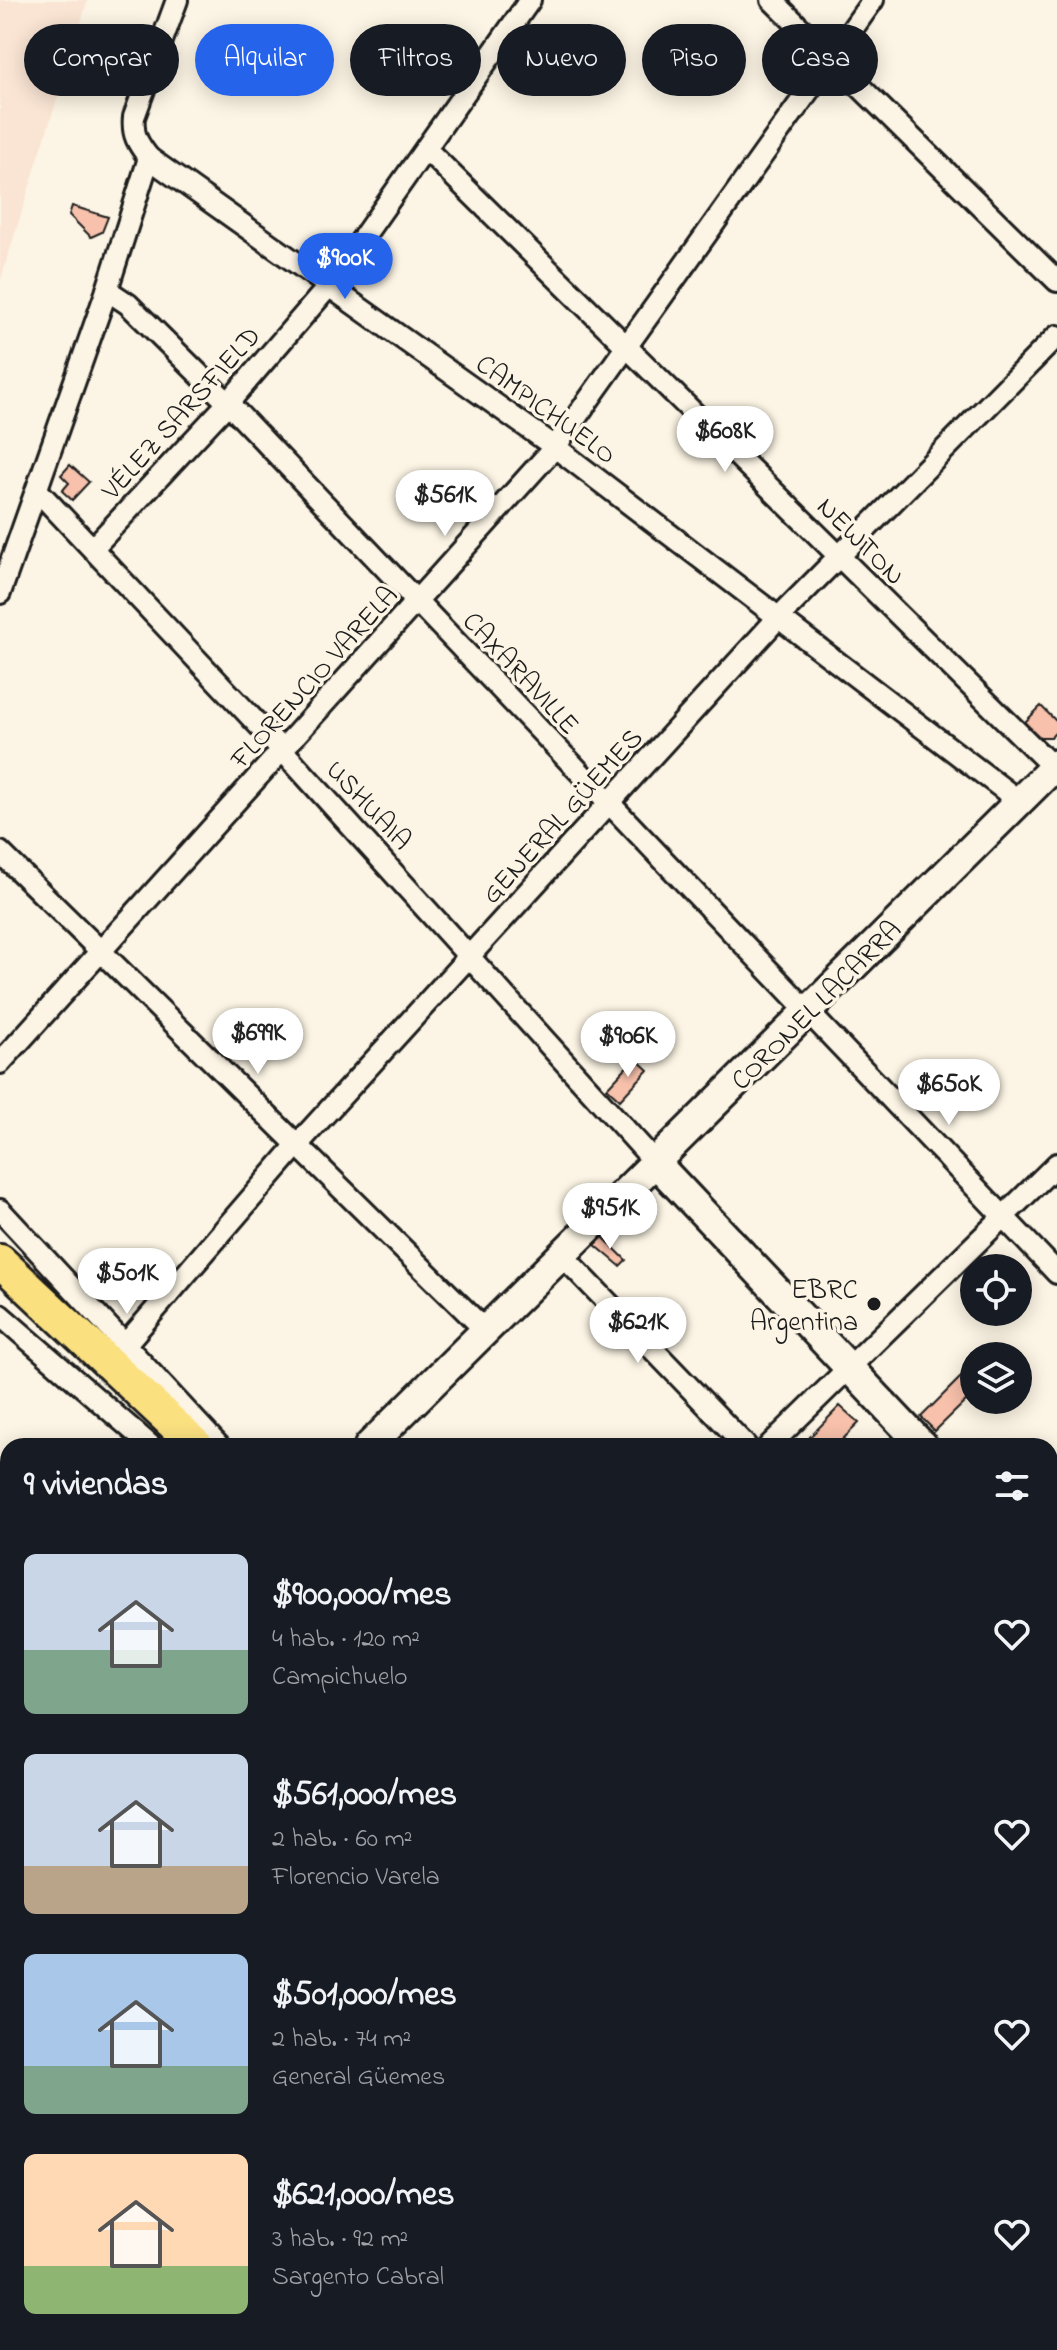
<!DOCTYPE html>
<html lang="es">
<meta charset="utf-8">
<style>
:root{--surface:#171b24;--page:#242831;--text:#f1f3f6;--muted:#9ea1a6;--accent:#2563eb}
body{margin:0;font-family:"Indie Flower",sans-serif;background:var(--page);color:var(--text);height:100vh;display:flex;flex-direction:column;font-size:30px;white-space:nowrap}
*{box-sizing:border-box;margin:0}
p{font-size:26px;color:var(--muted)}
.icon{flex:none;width:44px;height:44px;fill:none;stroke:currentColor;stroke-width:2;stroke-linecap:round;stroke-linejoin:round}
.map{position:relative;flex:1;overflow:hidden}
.details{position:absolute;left:0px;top:1438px;width:1058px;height:912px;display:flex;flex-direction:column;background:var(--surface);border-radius:24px 24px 0 0;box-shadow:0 4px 20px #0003}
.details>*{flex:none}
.banner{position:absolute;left:24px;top:24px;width:1010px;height:72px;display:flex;gap:16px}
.controls{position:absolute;left:960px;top:1254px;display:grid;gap:16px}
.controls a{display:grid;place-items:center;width:72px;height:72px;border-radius:50%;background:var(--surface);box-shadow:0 4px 20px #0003;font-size:40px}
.price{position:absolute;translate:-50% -68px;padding:0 18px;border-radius:28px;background:#fff;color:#222;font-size:26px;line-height:52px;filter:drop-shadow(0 2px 4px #0008)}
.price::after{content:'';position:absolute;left:50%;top:48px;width:24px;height:18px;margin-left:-12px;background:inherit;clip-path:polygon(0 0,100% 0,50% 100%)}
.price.selected{background:var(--accent);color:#fff}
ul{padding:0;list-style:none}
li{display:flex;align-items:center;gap:24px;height:200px;padding:0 24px}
li span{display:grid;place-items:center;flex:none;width:224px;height:160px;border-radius:12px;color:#555}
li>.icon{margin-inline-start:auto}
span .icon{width:96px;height:96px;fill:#fffc;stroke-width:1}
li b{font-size:34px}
h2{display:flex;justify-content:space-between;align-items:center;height:96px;padding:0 24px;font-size:34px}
.pill{padding:0 28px;border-radius:36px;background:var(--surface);box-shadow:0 4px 20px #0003;font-size:28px;line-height:72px}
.pill.selected{background:var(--accent);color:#fff}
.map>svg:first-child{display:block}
.built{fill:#fae5d4}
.building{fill:#f7c1ab;stroke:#1c1c1c;stroke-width:2}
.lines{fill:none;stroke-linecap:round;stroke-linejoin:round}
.street-casing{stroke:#1c1c1c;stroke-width:26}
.secondary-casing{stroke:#1c1c1c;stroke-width:34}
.primary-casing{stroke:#1c1c1c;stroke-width:38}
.street{stroke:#fcf5e5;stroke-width:20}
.secondary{stroke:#fcf5e5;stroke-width:28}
.primary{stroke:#fbe080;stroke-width:32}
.poi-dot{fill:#1c1c1c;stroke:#fcf5e5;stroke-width:3}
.labels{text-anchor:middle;stroke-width:7;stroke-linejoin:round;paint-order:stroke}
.street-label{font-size:28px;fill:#1c1c1c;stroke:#fcf5e5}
.poi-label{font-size:28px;fill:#1c1c1c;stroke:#fcf5e5;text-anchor:end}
</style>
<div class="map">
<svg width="1057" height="2350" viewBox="0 0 1057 2350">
<rect width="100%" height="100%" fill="#fcf5e5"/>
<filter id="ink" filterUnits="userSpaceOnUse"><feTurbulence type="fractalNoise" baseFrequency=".0125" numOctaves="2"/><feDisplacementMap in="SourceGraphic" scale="16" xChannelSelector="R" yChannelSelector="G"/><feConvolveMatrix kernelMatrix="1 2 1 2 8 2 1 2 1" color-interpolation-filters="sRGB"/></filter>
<g filter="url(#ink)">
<polygon class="built" points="0,0 88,0 0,282"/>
<g class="building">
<polygon points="72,206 108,217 102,232 91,237 69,215"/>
<polygon points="70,465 89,482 72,500 62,491 69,483 61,475"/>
<polygon points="1041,706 1057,722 1057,731 1051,737 1037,737 1024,723"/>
<polygon points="635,1058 648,1070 620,1100 607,1088"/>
<polygon points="603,1237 626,1260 620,1266 595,1245"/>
<polygon points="963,1375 974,1385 974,1393 935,1431 921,1417"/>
<polygon points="840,1406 859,1423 836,1446 801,1446"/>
</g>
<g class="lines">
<defs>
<g id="street">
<polyline points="772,0 1057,281"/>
<polyline points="427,150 1057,771"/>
<polyline points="149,158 555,447 1019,801"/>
<polyline points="107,290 128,304 228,403 1057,1273"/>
<polyline points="37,490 283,751 655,1162"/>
<polyline points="93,548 228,403 329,286 530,0"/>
<path d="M0,593L107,290L149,158C138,144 132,135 134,117L177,0"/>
<polyline points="0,852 485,1330"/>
<polyline points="0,1063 555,447 873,0"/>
<polyline points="0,1210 219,1446"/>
<polyline points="561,1254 746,1446"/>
<polyline points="0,1315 151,1446"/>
<polyline points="124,1346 297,1145 777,619 1057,336"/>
<polyline points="769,1446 1057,1164"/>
<polyline points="0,1678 8,1671"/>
<polyline points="1050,1683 1057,1675"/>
<polyline points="0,1735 8,1744"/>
<polyline points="1050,1782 1057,1790"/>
<polyline points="0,2050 8,2043"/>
<polyline points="1050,2079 1057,2072"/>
<polyline points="0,2266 8,2275"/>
<polyline points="68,2342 75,2350"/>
<polyline points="332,2342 340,2350"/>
<polyline points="556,2342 563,2350"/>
<polyline points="92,2350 101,2342"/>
<polyline points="507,2350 516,2342"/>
<polyline points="768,2350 777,2342"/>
<polyline points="999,2350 1008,2342"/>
</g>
<g id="secondary">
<polyline points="655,1162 923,1446"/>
<polyline points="369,1446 1057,764"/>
<polyline points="1050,1578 1057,1585"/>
</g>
<g id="primary">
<polyline points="0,1261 197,1446"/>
<polyline points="1050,2282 1057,2289"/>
</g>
</defs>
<use href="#street" class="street-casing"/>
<use href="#secondary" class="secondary-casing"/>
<use href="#primary" class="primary-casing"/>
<use href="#street" class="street"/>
<use href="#secondary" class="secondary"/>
<use href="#primary" class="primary"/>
</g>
</g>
<circle class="poi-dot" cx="874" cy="1304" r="8"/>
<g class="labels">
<g class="street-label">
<text transform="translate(547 408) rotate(36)" y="10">CAMPICHUELO</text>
<text transform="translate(180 412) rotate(-48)" y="10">VÉLEZ SARSFIELD</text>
<text transform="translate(862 540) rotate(45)" y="10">NEWTON</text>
<text transform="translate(522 672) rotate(47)" y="10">CAXARAVILLE</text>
<text transform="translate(313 676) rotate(-48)" y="10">FLORENCIO VARELA</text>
<text transform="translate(370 804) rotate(47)" y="10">USHUAIA</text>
<text transform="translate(561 815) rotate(-48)" y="10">GENERAL GÜEMES</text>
<text transform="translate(815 1004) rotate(-45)" y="10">CORONEL LACARRA</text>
</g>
<g class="poi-label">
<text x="858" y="1298">EBRC<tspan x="858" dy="32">Argentina</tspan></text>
</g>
</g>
</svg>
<div class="controls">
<a><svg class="icon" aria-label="locate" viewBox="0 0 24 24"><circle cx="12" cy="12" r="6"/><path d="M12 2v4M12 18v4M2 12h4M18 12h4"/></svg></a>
<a><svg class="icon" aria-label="layers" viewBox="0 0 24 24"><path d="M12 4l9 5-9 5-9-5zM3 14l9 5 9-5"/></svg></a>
</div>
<b class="price selected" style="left:345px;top:301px">$900K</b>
<b class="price" style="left:725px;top:474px">$608K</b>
<b class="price" style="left:445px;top:538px">$561K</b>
<b class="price" style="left:258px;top:1076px">$699K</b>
<b class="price" style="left:628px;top:1079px">$906K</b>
<b class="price" style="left:949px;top:1127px">$650K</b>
<b class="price" style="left:610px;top:1251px">$951K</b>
<b class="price" style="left:127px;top:1316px">$501K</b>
<b class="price" style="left:638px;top:1365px">$621K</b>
<div class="banner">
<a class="pill">Comprar</a>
<a class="pill selected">Alquilar</a>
<a class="pill">Filtros</a>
<a class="pill">Nuevo</a>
<a class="pill">Piso</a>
<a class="pill">Casa</a>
</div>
<section class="details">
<h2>9 viviendas<svg class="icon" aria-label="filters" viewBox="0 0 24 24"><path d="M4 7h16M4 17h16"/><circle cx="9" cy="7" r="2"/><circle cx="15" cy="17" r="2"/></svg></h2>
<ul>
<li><span style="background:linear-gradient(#c9d6e8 60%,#7fa58c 0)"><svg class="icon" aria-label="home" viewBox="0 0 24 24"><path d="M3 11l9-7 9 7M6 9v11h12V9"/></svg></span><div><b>$900,000/mes</b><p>4 hab. · 120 m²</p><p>Campichuelo</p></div><svg class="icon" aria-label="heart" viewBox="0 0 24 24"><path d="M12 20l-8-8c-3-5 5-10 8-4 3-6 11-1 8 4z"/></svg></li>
<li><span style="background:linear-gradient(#c9d6e8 70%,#b9a48a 0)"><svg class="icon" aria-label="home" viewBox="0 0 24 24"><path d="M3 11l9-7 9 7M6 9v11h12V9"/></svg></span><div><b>$561,000/mes</b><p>2 hab. · 60 m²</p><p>Florencio Varela</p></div><svg class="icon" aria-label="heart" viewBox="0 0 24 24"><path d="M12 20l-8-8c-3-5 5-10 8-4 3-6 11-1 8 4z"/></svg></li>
<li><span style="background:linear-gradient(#a9c7e8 70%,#7fa58c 0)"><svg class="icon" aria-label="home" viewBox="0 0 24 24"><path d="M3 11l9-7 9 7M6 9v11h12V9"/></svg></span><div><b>$501,000/mes</b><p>2 hab. · 74 m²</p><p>General Güemes</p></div><svg class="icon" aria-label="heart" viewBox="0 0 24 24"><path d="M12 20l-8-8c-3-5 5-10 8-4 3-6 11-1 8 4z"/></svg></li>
<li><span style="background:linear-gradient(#ffd9b3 70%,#8fb573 0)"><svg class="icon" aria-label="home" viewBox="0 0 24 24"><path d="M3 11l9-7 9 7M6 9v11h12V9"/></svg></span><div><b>$621,000/mes</b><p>3 hab. · 92 m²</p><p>Sargento Cabral</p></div><svg class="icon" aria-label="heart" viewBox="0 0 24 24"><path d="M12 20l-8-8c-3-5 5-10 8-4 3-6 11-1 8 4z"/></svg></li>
</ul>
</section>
</div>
